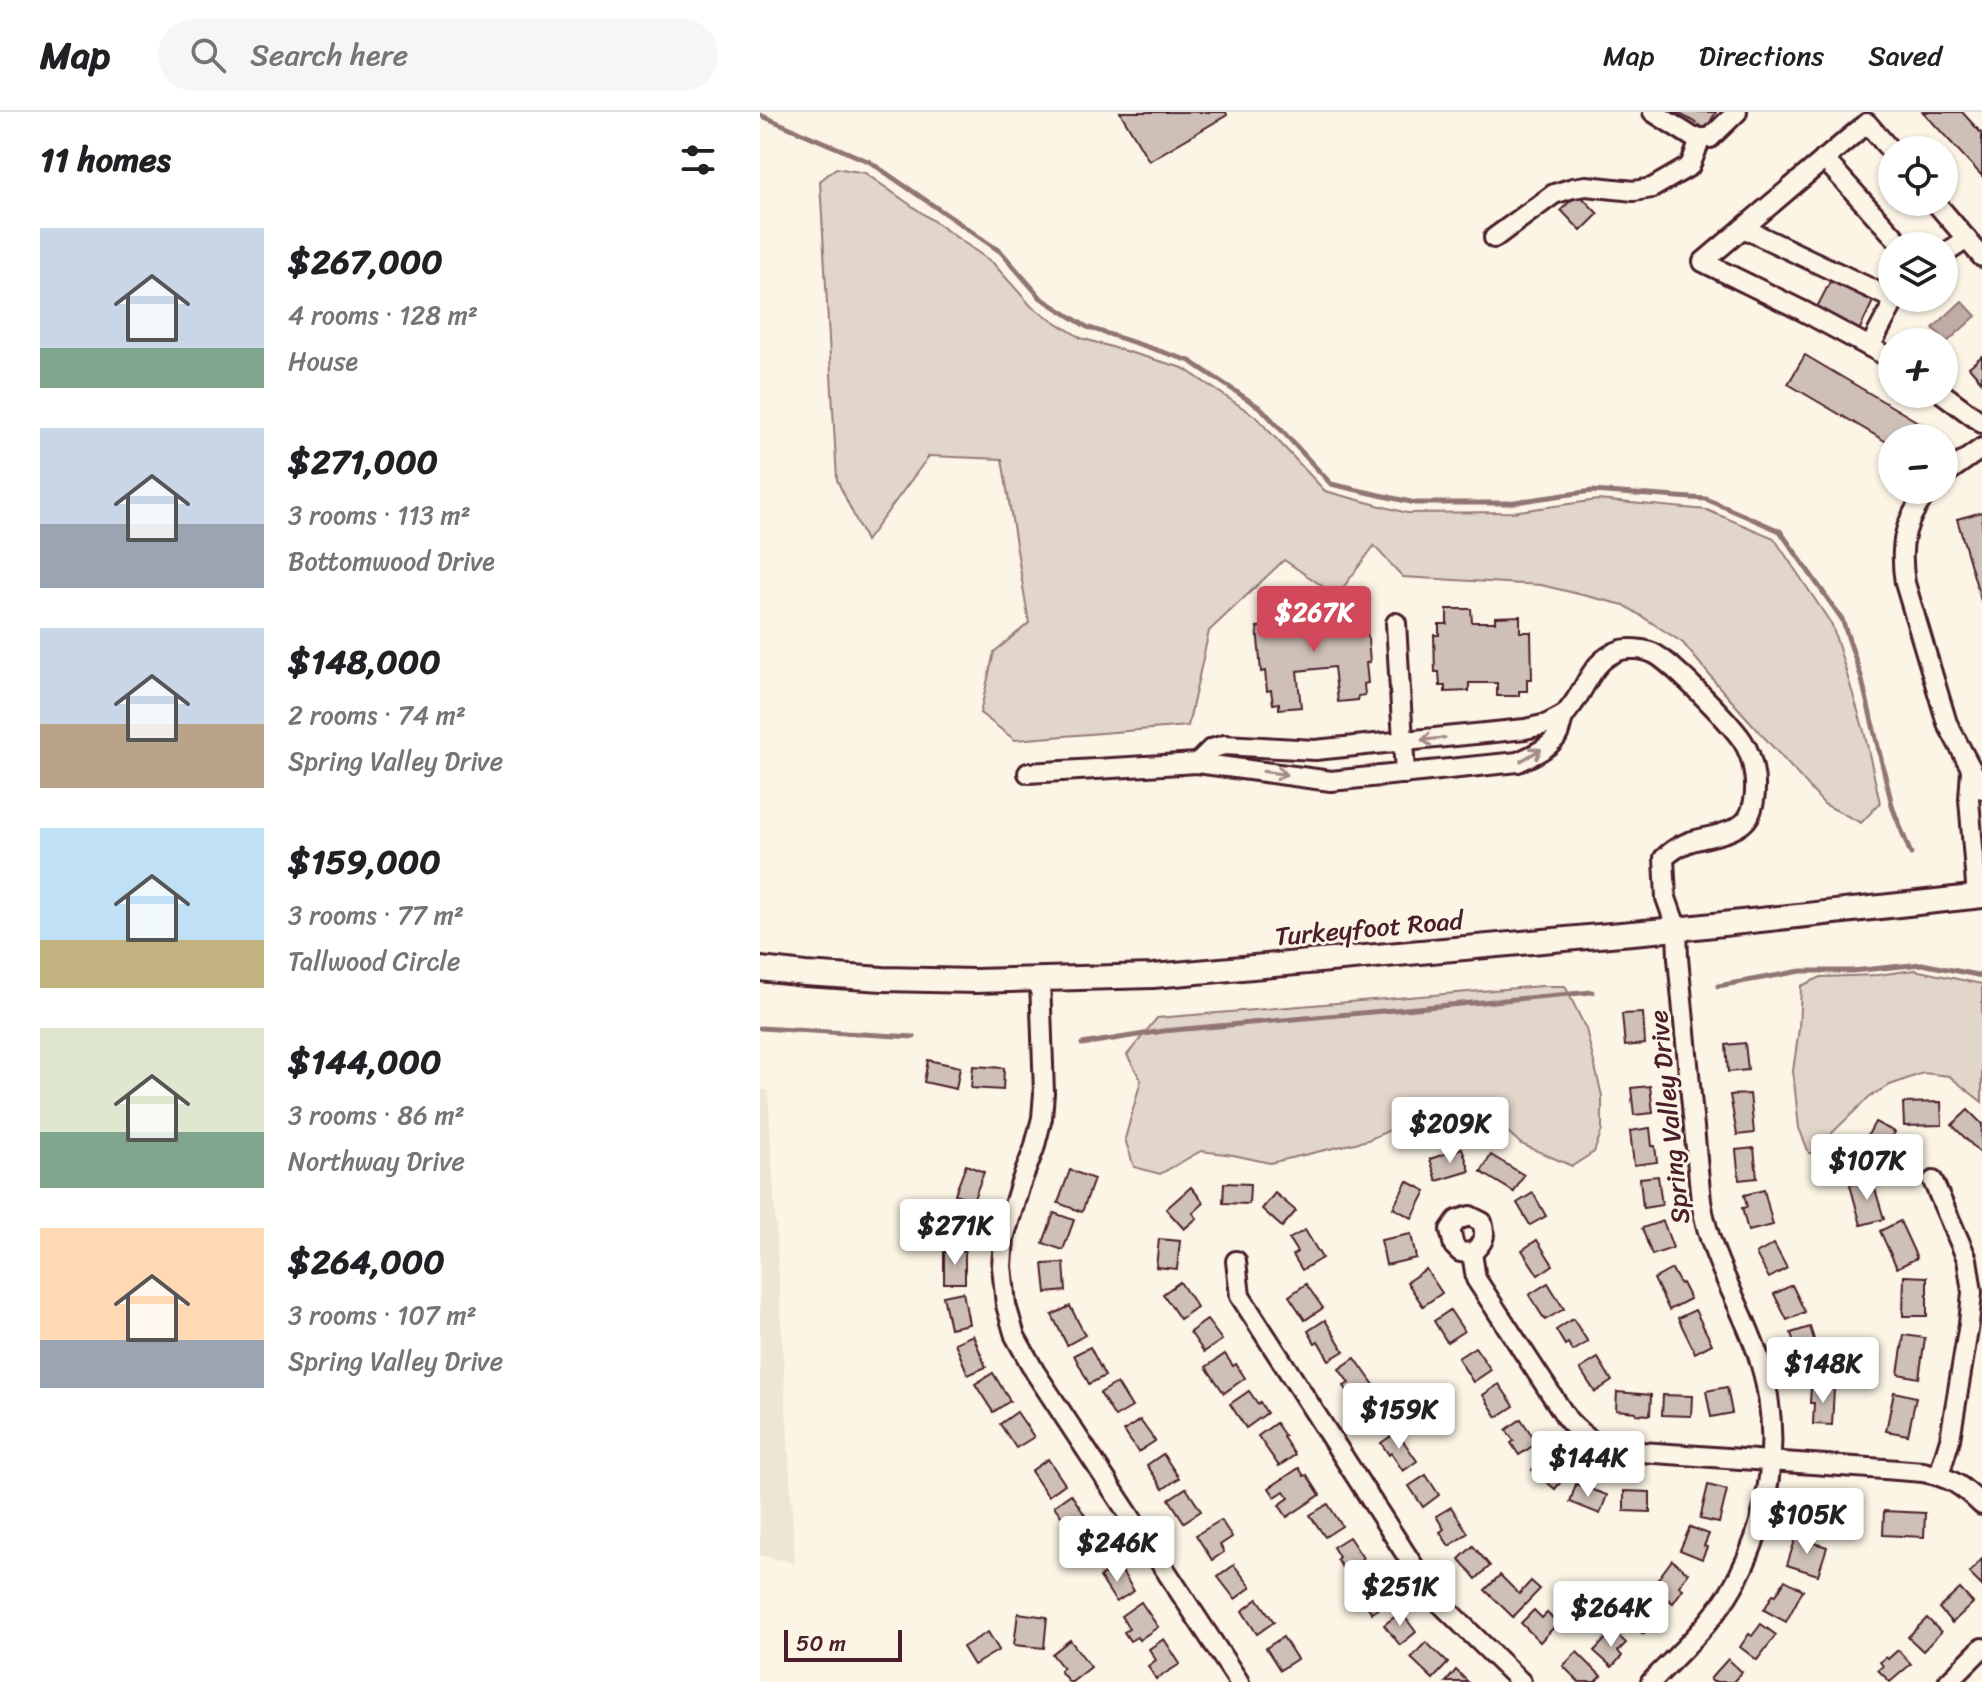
<!DOCTYPE html>
<meta charset="utf-8">
<style>
:root{--surface:#fff;--page:#f6f6f6;--text:#202124;--muted:#757577;--line:#e0e0e0;--accent:#d1495b}
body{margin:0;font-family:Sriracha,sans-serif;background:var(--page);color:var(--text);height:100vh;display:flex;flex-direction:column;font-size:30px;white-space:nowrap}
*{box-sizing:border-box;margin:0}
p{font-size:26px;color:var(--muted)}
.icon{flex:none;width:44px;height:44px;fill:none;stroke:currentColor;stroke-width:2;stroke-linecap:round;stroke-linejoin:round}
.map{position:relative;flex:1;overflow:hidden}
.side{display:flex;flex-direction:column;background:var(--surface);width:760px}
.side>*{flex:none}
.tools{position:absolute;left:1118px;top:24px;display:grid;gap:16px}
.tools a{display:grid;place-items:center;width:80px;height:80px;border-radius:50%;background:var(--surface);box-shadow:0 2px 6px #0004;font-size:40px}
.scale{position:absolute;left:24px;bottom:20px;width:118px;box-sizing:border-box;padding-left:8px;border:4px solid #4a1f2b;border-top:0;font-size:22px;line-height:28px;white-space:nowrap;color:#4a1f2b;-webkit-text-stroke:6px #fcf5e5;paint-order:stroke}
.price{position:absolute;translate:-50% -68px;padding:0 18px;border-radius:8px;background:#fff;color:#222;font-size:26px;line-height:52px;filter:drop-shadow(0 2px 4px #0008)}
.price::after{content:'';position:absolute;left:50%;top:48px;width:24px;height:18px;margin-left:-12px;background:inherit;clip-path:polygon(0 0,100% 0,50% 100%)}
.price.on{background:var(--accent);color:#fff}
ul{padding:0;list-style:none}
li{display:flex;align-items:center;gap:24px;height:200px;padding:0 40px}
li span{display:grid;place-items:center;flex:none;width:224px;height:160px;border-radius:0px;color:#555}
li>.icon{margin-inline-start:auto}
span .icon{width:96px;height:96px;fill:#fffc;stroke-width:1}
li b{font-size:34px}
h2{display:flex;justify-content:space-between;align-items:center;height:96px;padding:0 40px;font-size:34px}
header{display:flex;align-items:center;gap:48px;box-sizing:border-box;height:112px;padding:0 40px;background:var(--surface);border-bottom:2px solid var(--line)}
header strong{font-size:38px}
nav{display:flex;gap:44px;margin-inline-start:auto;font-size:28px}
.search{width:560px;height:72px;background:var(--page);display:flex;align-items:center;gap:20px;box-sizing:border-box;padding:0 28px;border-radius:44px;color:var(--muted);font-size:30px}
main{display:flex;flex:1;min-height:0}
.map>svg:first-child{display:block}
.built{fill:#eee5d7}
.green{fill:#e2d5ca;stroke:#967a7a;stroke-width:2}
.water{fill:#c0aca5;stroke:#917474;stroke-width:2}
.lines{fill:none;stroke-linecap:round;stroke-linejoin:round}
.stream{stroke:#917474;stroke-width:5}
.building{fill:#cfc0b7;stroke:#4a1f2b;stroke-width:2}
.minor-casing{stroke:#4a1f2b;stroke-width:24}
.major-casing{stroke:#4a1f2b;stroke-width:28}
.minor{stroke:#fcf5e5;stroke-width:18}
.major{stroke:#fcf5e5;stroke-width:22}
.oneway{stroke:#a38a88}
.labels{text-anchor:middle;stroke-width:6;stroke-linejoin:round;paint-order:stroke}
.street-label{font-size:26px;fill:#4a1f2b;stroke:#fcf5e5}
</style>
<header>
<strong>Map</strong>
<div class="search"><svg class="icon" aria-label="search" viewBox="0 0 24 24"><circle cx="10" cy="10" r="6"/><path d="M15 15l6 6"/></svg>Search here</div>
<nav><a>Map</a><a>Directions</a><a>Saved</a></nav>
</header>
<main>
<section class="side">
<h2>11 homes<svg class="icon" aria-label="filters" viewBox="0 0 24 24"><path d="M4 7h16M4 17h16"/><circle cx="9" cy="7" r="2"/><circle cx="15" cy="17" r="2"/></svg></h2>
<ul>
<li><span style="background:linear-gradient(#c9d6e8 75%,#7fa58c 0)"><svg class="icon" aria-label="home" viewBox="0 0 24 24"><path d="M3 11l9-7 9 7M6 9v11h12V9"/></svg></span><div><b>$267,000</b><p>4 rooms · 128 m²</p><p>House</p></div></li>
<li><span style="background:linear-gradient(#c9d6e8 60%,#9aa5b1 0)"><svg class="icon" aria-label="home" viewBox="0 0 24 24"><path d="M3 11l9-7 9 7M6 9v11h12V9"/></svg></span><div><b>$271,000</b><p>3 rooms · 113 m²</p><p>Bottomwood Drive</p></div></li>
<li><span style="background:linear-gradient(#c9d6e8 60%,#b9a48a 0)"><svg class="icon" aria-label="home" viewBox="0 0 24 24"><path d="M3 11l9-7 9 7M6 9v11h12V9"/></svg></span><div><b>$148,000</b><p>2 rooms · 74 m²</p><p>Spring Valley Drive</p></div></li>
<li><span style="background:linear-gradient(#bfe0f5 70%,#c2b280 0)"><svg class="icon" aria-label="home" viewBox="0 0 24 24"><path d="M3 11l9-7 9 7M6 9v11h12V9"/></svg></span><div><b>$159,000</b><p>3 rooms · 77 m²</p><p>Tallwood Circle</p></div></li>
<li><span style="background:linear-gradient(#dfe7d0 65%,#7fa58c 0)"><svg class="icon" aria-label="home" viewBox="0 0 24 24"><path d="M3 11l9-7 9 7M6 9v11h12V9"/></svg></span><div><b>$144,000</b><p>3 rooms · 86 m²</p><p>Northway Drive</p></div></li>
<li><span style="background:linear-gradient(#ffd9b3 70%,#9aa5b1 0)"><svg class="icon" aria-label="home" viewBox="0 0 24 24"><path d="M3 11l9-7 9 7M6 9v11h12V9"/></svg></span><div><b>$264,000</b><p>3 rooms · 107 m²</p><p>Spring Valley Drive</p></div></li>
</ul>
</section>
<div class="map">
<svg width="1222" height="1570" viewBox="0 0 1222 1570">
<rect width="100%" height="100%" fill="#fcf5e5"/>
<filter id="ink" filterUnits="userSpaceOnUse"><feTurbulence type="fractalNoise" baseFrequency=".0125" numOctaves="2"/><feDisplacementMap in="SourceGraphic" scale="16" xChannelSelector="R" yChannelSelector="G"/><feConvolveMatrix kernelMatrix="1 2 1 2 8 2 1 2 1" color-interpolation-filters="sRGB"/></filter>
<g filter="url(#ink)">
<polygon class="built" points="0,977 8,978 35,1451 0,1443"/>
<g class="green">
<polygon points="76,56 105,61 233,151 272,195 321,226 423,256 495,304 565,379 647,401 752,400 838,388 947,398 1014,426 1072,513 1104,619 1120,691 1101,711 1064,692 961,577 923,531 864,493 781,473 643,465 614,434 577,484 524,448 449,519 428,614 255,628 220,601 234,540 269,511 242,347 169,344 106,429 77,368 60,69"/>
<polygon points="1154,858 1222,872 1222,990 1189,964 1163,961 1130,973 1110,984 1072,1021 1063,1041 1049,1041 1039,1016 1033,959 1039,917 1041,874 1061,865 1118,863"/>
<polygon points="781,874 805,874 826,917 842,984 842,1018 834,1040 812,1054 761,1032 724,998 699,994 654,1001 641,1013 608,1028 510,1051 473,1043 441,1039 400,1062 374,1055 365,1027 381,968 367,943 397,906"/>
</g>
<polygon class="water" points="1202,189 1216,204 1187,230 1173,216"/>
<g class="lines">
<g class="stream">
<polyline points="0,3 110,50 241,140 281,186 327,215 430,249 502,297 571,372 655,391 748,391 832,379 946,387 1020,419 1082,507 1101,564 1133,697 1151,742"/>
<polyline points="958,874 1041,859 1092,859 1162,852 1222,864"/>
<polyline points="0,916 154,925"/>
<polyline points="322,932 403,919 832,880"/>
</g>
</g>
<g class="building">
<polygon points="360,0 466,0 467,3 389,49"/>
<polygon points="917,0 956,0 946,17"/>
<polygon points="1163,0 1202,0 1222,22 1222,64"/>
<polygon points="818,81 838,102 821,119 801,98"/>
<polygon points="1073,164 1115,185 1099,219 1056,197"/>
<polygon points="1045,243 1168,316 1162,326 1132,326 1132,333 1028,272"/>
<polygon points="1222,244 1222,270 1209,255"/>
<polygon points="1222,400 1222,492 1197,407"/>
<polygon points="596,497 597,506 606,505 610,550 606,551 608,571 604,572 605,583 598,584 598,588 578,590 574,555 537,559 541,595 519,597 519,591 513,592 511,578 507,579 505,559 501,560 497,515 508,514 507,505 535,502 536,509 564,507 563,500"/>
<polygon points="687,497 711,497 712,510 735,510 735,505 760,504 760,520 771,520 772,567 767,567 767,579 759,579 759,584 737,584 737,571 709,571 709,579 685,580 685,574 680,574 679,560 675,560 674,523 679,523 679,512 687,512"/>
<polygon points="883,901 885,932 865,934 862,902"/>
<polygon points="985,931 988,958 968,960 966,933"/>
<polygon points="168,948 200,955 196,977 164,970"/>
<polygon points="213,954 244,956 243,978 211,976"/>
<polygon points="890,974 893,1001 874,1003 871,976"/>
<polygon points="990,982 994,1021 977,1023 970,983"/>
<polygon points="1181,990 1182,1013 1144,1014 1143,991"/>
<polygon points="1208,998 1222,1012 1221,1042 1192,1013"/>
<polygon points="1115,1010 1135,1020 1114,1058 1095,1047"/>
<polygon points="890,1016 892,1034 895,1034 897,1050 874,1053 870,1019"/>
<polygon points="702,1036 710,1059 677,1069 670,1047"/>
<polygon points="994,1036 997,1066 979,1068 976,1038"/>
<polygon points="731,1043 764,1063 754,1080 721,1060"/>
<polygon points="206,1053 224,1060 213,1089 195,1082"/>
<polygon points="310,1058 334,1067 322,1100 298,1091"/>
<polygon points="898,1064 902,1093 883,1096 880,1066"/>
<polygon points="1112,1067 1124,1107 1101,1113 1090,1073"/>
<polygon points="647,1069 666,1079 652,1106 633,1096"/>
<polygon points="464,1071 490,1072 489,1092 463,1091"/>
<polygon points="431,1075 444,1091 433,1101 437,1106 424,1117 406,1097"/>
<polygon points="1004,1078 1013,1113 988,1119 982,1096 987,1095 984,1083"/>
<polygon points="515,1081 536,1099 522,1115 502,1097"/>
<polygon points="773,1081 786,1104 770,1113 757,1091"/>
<polygon points="192,1093 210,1097 205,1127 175,1121 178,1105 189,1107"/>
<polygon points="294,1101 314,1108 303,1138 283,1131"/>
<polygon points="903,1109 913,1136 892,1143 882,1116"/>
<polygon points="1140,1109 1157,1146 1137,1156 1120,1119"/>
<polygon points="545,1118 562,1146 542,1158 533,1143 537,1140 529,1127"/>
<polygon points="651,1122 656,1146 626,1153 621,1128"/>
<polygon points="399,1127 420,1129 417,1157 396,1155"/>
<polygon points="777,1128 793,1153 778,1163 762,1138"/>
<polygon points="1014,1132 1027,1156 1009,1166 996,1142"/>
<polygon points="205,1139 205,1171 184,1171 184,1140"/>
<polygon points="304,1151 306,1179 286,1181 283,1152"/>
<polygon points="666,1157 682,1181 663,1194 647,1170"/>
<polygon points="912,1157 920,1172 922,1171 930,1187 909,1198 894,1167"/>
<polygon points="1144,1164 1167,1165 1167,1204 1143,1204"/>
<polygon points="420,1170 437,1195 420,1207 403,1182"/>
<polygon points="788,1171 804,1197 785,1208 769,1183"/>
<polygon points="546,1172 563,1196 545,1208 529,1184"/>
<polygon points="1032,1173 1045,1200 1027,1208 1014,1182"/>
<polygon points="203,1180 209,1212 190,1216 183,1184"/>
<polygon points="310,1194 325,1223 307,1233 292,1203"/>
<polygon points="690,1198 704,1219 687,1230 674,1209"/>
<polygon points="935,1198 952,1232 935,1241 918,1206"/>
<polygon points="813,1207 828,1230 813,1239 808,1231 805,1233 796,1218"/>
<polygon points="447,1208 462,1228 444,1240 430,1220"/>
<polygon points="565,1208 584,1239 569,1248 558,1229 555,1231 548,1219"/>
<polygon points="1050,1215 1059,1243 1040,1249 1031,1221"/>
<polygon points="213,1223 226,1255 208,1263 195,1231"/>
<polygon points="1144,1223 1165,1226 1159,1266 1138,1262"/>
<polygon points="330,1235 345,1264 329,1272 314,1243"/>
<polygon points="715,1235 731,1258 713,1270 698,1246"/>
<polygon points="465,1242 473,1254 476,1252 485,1266 464,1281 446,1255"/>
<polygon points="595,1246 614,1273 593,1287 584,1274 589,1271 579,1257"/>
<polygon points="838,1246 852,1269 835,1280 820,1257"/>
<polygon points="233,1261 250,1289 233,1300 215,1272"/>
<polygon points="357,1271 372,1295 355,1305 340,1281"/>
<polygon points="739,1272 754,1294 737,1305 723,1283"/>
<polygon points="967,1275 972,1301 951,1305 946,1279"/>
<polygon points="1051,1275 1074,1276 1072,1313 1053,1312 1054,1291 1050,1291"/>
<polygon points="489,1279 498,1292 500,1290 507,1301 486,1316 470,1292"/>
<polygon points="857,1280 891,1283 890,1303 876,1302 876,1300 856,1298"/>
<polygon points="1134,1280 1156,1285 1148,1323 1126,1319"/>
<polygon points="615,1283 633,1310 616,1321 598,1295"/>
<polygon points="903,1283 932,1284 931,1304 902,1303"/>
<polygon points="257,1300 274,1325 256,1336 240,1312"/>
<polygon points="761,1307 777,1331 759,1343 751,1331 754,1329 746,1318"/>
<polygon points="380,1308 395,1329 378,1340 364,1319"/>
<polygon points="516,1311 525,1324 523,1325 535,1343 519,1354 498,1324"/>
<polygon points="637,1320 657,1349 643,1359 631,1341 629,1343 621,1331"/>
<polygon points="403,1342 419,1366 403,1377 387,1353"/>
<polygon points="785,1343 808,1361 795,1377 772,1358"/>
<polygon points="288,1347 305,1372 288,1384 271,1359"/>
<polygon points="539,1356 544,1364 547,1363 560,1383 527,1405 519,1393 529,1386 524,1379 515,1385 509,1376"/>
<polygon points="666,1363 679,1383 663,1395 649,1374"/>
<polygon points="816,1372 847,1383 840,1402 810,1390"/>
<polygon points="948,1373 967,1378 959,1411 940,1407"/>
<polygon points="426,1376 441,1399 424,1410 409,1387"/>
<polygon points="864,1379 890,1380 890,1400 864,1399"/>
<polygon points="311,1382 328,1408 312,1419 294,1394"/>
<polygon points="1053,1385 1073,1390 1064,1419 1041,1413 1046,1394 1050,1395"/>
<polygon points="568,1392 582,1414 565,1425 550,1403"/>
<polygon points="691,1395 708,1421 689,1434 680,1420 684,1417 676,1404"/>
<polygon points="1124,1399 1165,1401 1164,1425 1123,1423"/>
<polygon points="461,1408 472,1425 460,1433 464,1440 452,1448 436,1423"/>
<polygon points="930,1415 949,1422 944,1434 947,1435 942,1447 920,1438"/>
<polygon points="335,1419 351,1442 334,1454 318,1430"/>
<polygon points="589,1425 603,1446 584,1459 577,1447 579,1445 573,1435"/>
<polygon points="1036,1425 1067,1435 1058,1463 1027,1453"/>
<polygon points="713,1434 730,1454 716,1467 699,1447"/>
<polygon points="1222,1447 1222,1474 1209,1461"/>
<polygon points="912,1448 928,1461 919,1474 923,1477 913,1491 892,1475"/>
<polygon points="358,1453 374,1479 356,1490 340,1465"/>
<polygon points="474,1453 491,1475 475,1487 458,1465"/>
<polygon points="615,1463 631,1488 612,1501 603,1488 607,1485 600,1474"/>
<polygon points="740,1463 759,1482 771,1469 780,1477 753,1505 725,1478"/>
<polygon points="1025,1468 1043,1478 1026,1510 1004,1498 1013,1482 1016,1483"/>
<polygon points="1200,1477 1213,1491 1192,1511 1179,1496"/>
<polygon points="498,1487 514,1510 497,1522 482,1499"/>
<polygon points="889,1488 903,1501 883,1522 869,1509"/>
<polygon points="381,1490 398,1515 379,1528 377,1525 370,1529 364,1520 369,1517 361,1504"/>
<polygon points="774,1498 782,1506 787,1501 798,1511 780,1530 761,1511"/>
<polygon points="641,1500 656,1520 640,1533 624,1513"/>
<polygon points="258,1501 287,1505 284,1536 254,1533"/>
<polygon points="1167,1506 1181,1520 1163,1539 1148,1525"/>
<polygon points="1001,1512 1016,1523 997,1548 980,1535 989,1522 992,1524"/>
<polygon points="853,1519 866,1531 858,1539 862,1544 852,1555 834,1539"/>
<polygon points="228,1520 239,1538 214,1553 203,1535"/>
<polygon points="523,1525 537,1547 520,1558 506,1536"/>
<polygon points="404,1527 420,1552 396,1567 388,1554 396,1548 389,1537"/>
<polygon points="310,1528 331,1555 312,1570 309,1570 300,1559 303,1556 292,1542"/>
<polygon points="666,1530 688,1551 673,1567 651,1546"/>
<polygon points="1138,1538 1151,1552 1130,1570 1118,1558 1123,1554 1120,1550 1126,1545 1128,1547"/>
<polygon points="817,1540 841,1564 835,1570 819,1570 803,1554"/>
<polygon points="968,1547 982,1560 973,1570 953,1570 950,1567"/>
<polygon points="696,1558 708,1570 686,1570"/>
</g>
<g class="lines">
<defs>
<g id="minor">
<polyline points="893,0 934,26 950,26 977,0"/>
<polyline points="1132,40 1107,11 943,150 1043,199 1132,247"/>
<polyline points="1064,47 1143,134"/>
<polyline points="1175,90 1222,145"/>
<polyline points="983,116 1135,188"/>
<polyline points="734,126 794,82 813,76 826,74 874,79 892,76 930,54 941,26"/>
<polyline points="1184,142 1207,127"/>
<polyline points="1110,235 1136,186"/>
<polyline points="1183,282 1222,311"/>
<polyline points="1184,363 1222,336"/>
<path d="M1169,378C1144,408 1139,433 1145,471L1187,611L1222,677"/>
<polyline points="636,511 645,662"/>
<polyline points="437,651 451,637 464,633 555,638 765,617 787,612 804,603"/>
<polyline points="1211,658 1209,687 1217,785"/>
<path d="M268,661L437,651L571,669L758,650C771,644 785,638 794,628C800,623 800,613 803,606C807,599 813,593 817,586C830,566 835,547 861,538C868,536 883,537 890,540C907,544 971,612 982,628C995,647 1000,682 989,704C979,722 947,724 929,730C919,734 912,738 904,746L906,786L917,817L918,846L941,1089C950,1146 980,1190 998,1243C1024,1322 1011,1413 968,1483C947,1516 917,1543 891,1570"/>
<polyline points="280,868 284,981 282,1006 274,1037 260,1073 244,1126 242,1154 246,1193 255,1224 275,1260 479,1570"/>
<polyline points="1173,1069 1207,1147 1212,1180 1209,1212 1190,1327 1179,1363"/>
<path d="M710,1104L722,1110C727,1125 723,1131 712,1141L700,1140L694,1134L690,1118L697,1108Z"/>
<path d="M712,1141L716,1167L808,1308C822,1323 833,1332 853,1338C957,1346 1060,1352 1163,1360C1192,1366 1201,1373 1222,1393"/>
<polyline points="476,1149 480,1184 656,1458 679,1490 761,1570"/>
<polyline points="1188,1570 1222,1536"/>
</g>
<polyline id="major" points="0,857 45,862 123,867 215,869 393,864 917,817 1222,784"/>
</defs>
<use href="#minor" class="minor-casing"/>
<use href="#major" class="major-casing"/>
<use href="#minor" class="minor"/>
<use href="#major" class="major"/>
</g>
<defs><path id="oneway-shaft" d="M-6 0H5M1.5-3L5.5 0L1.5 3" fill="none" stroke-width="1.6" stroke-linecap="round" stroke-linejoin="round" transform="scale(2)"/></defs>
<g class="oneway">
<use href="#oneway-shaft" transform="translate(673 627) rotate(174)"/>
<use href="#oneway-shaft" transform="translate(771 643) rotate(-30)"/>
<use href="#oneway-shaft" transform="translate(515 661) rotate(8)"/>
</g>
</g>
<g class="labels">
<g class="street-label">
<text transform="translate(609 816) rotate(-5)" y="9">Turkeyfoot Road</text>
<text transform="translate(909 1005) rotate(-96)" y="9">Spring Valley Drive</text>
</g>
</g>
</svg>
<div class="tools">
<a><svg class="icon" aria-label="locate" viewBox="0 0 24 24"><circle cx="12" cy="12" r="6"/><path d="M12 2v4M12 18v4M2 12h4M18 12h4"/></svg></a>
<a><svg class="icon" aria-label="layers" viewBox="0 0 24 24"><path d="M12 4l9 5-9 5-9-5zM3 14l9 5 9-5"/></svg></a>
<a>+</a>
<a>−</a>
</div>
<div class="scale">50 m</div>
<b class="price on" style="left:554px;top:542px">$267K</b>
<b class="price" style="left:690px;top:1053px">$209K</b>
<b class="price" style="left:1107px;top:1090px">$107K</b>
<b class="price" style="left:195px;top:1155px">$271K</b>
<b class="price" style="left:1063px;top:1293px">$148K</b>
<b class="price" style="left:639px;top:1339px">$159K</b>
<b class="price" style="left:828px;top:1387px">$144K</b>
<b class="price" style="left:1047px;top:1444px">$105K</b>
<b class="price" style="left:357px;top:1472px">$246K</b>
<b class="price" style="left:640px;top:1516px">$251K</b>
<b class="price" style="left:851px;top:1537px">$264K</b>
</div>
</main>
